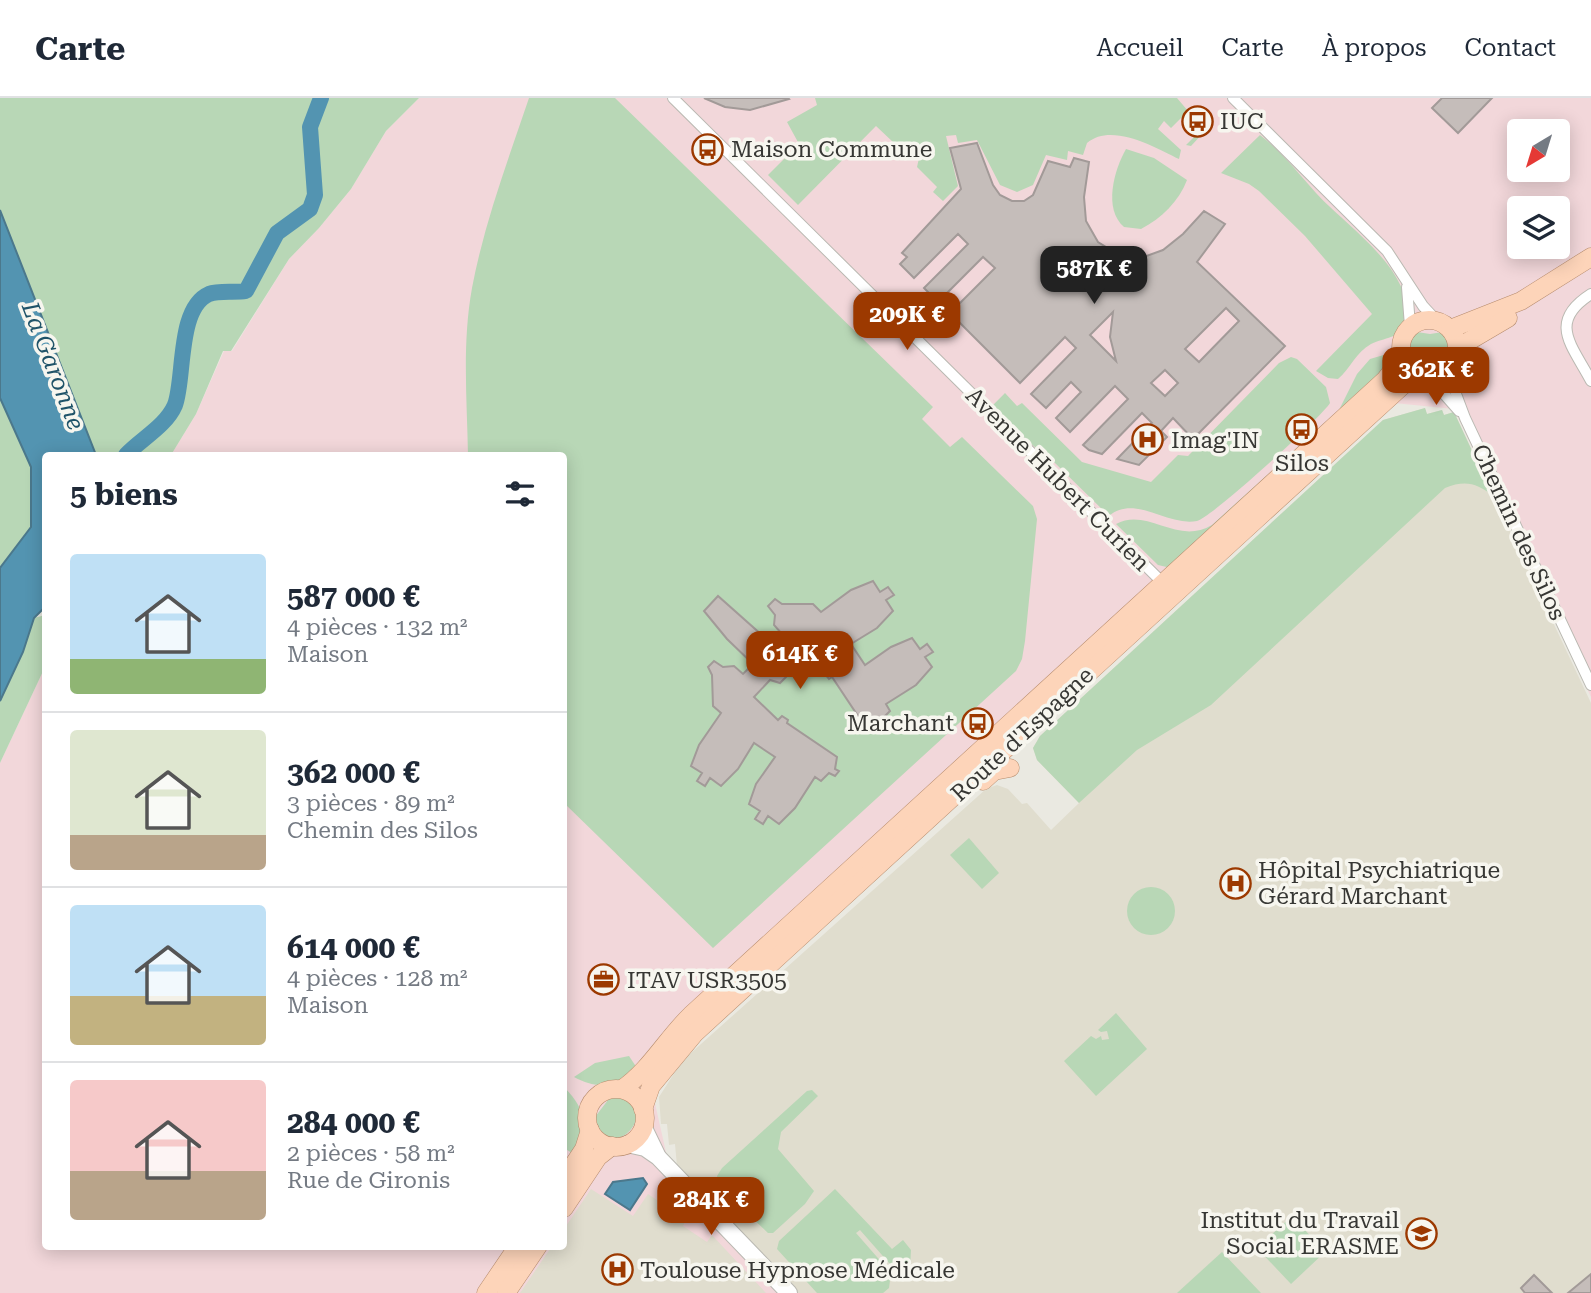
<!DOCTYPE html>
<html lang="fr">
<meta charset="utf-8">
<style>
:root{--surface:#fff;--page:#f2f2f3;--text:#1f2937;--muted:#747a83;--line:#e0e1e3;--accent:#9c3900}
body{margin:0;font-family:"Roboto Serif",serif;background:var(--page);color:var(--text);height:100vh;display:flex;flex-direction:column;font-size:26px;white-space:nowrap}
*{box-sizing:border-box;margin:0}
p{font-size:23px;color:var(--muted)}
.icon{flex:none;width:38px;height:38px;fill:none;stroke:currentColor;stroke-width:2;stroke-linecap:round;stroke-linejoin:round}
.map{position:relative;flex:1;overflow:hidden}
.sheet{position:absolute;left:42px;top:354px;width:525px;height:798px;display:flex;flex-direction:column;background:var(--surface);border-radius:7px;box-shadow:0 4px 18px #0003}
.sheet>*{flex:none}
.needle{width:46px;rotate:218deg}
.tools{position:absolute;left:1507px;top:21px;display:grid;gap:14px}
.tools a{display:grid;place-items:center;width:63px;height:63px;border-radius:7px;background:var(--surface);box-shadow:0 4px 18px #0003;font-size:35px}
.price{position:absolute;translate:-50% -60px;padding:0 16px;border-radius:14px;background:var(--accent);color:#fff;font-size:23px;line-height:46px;filter:drop-shadow(0 2px 4px #0008)}
.price::after{content:'';position:absolute;left:50%;top:42px;width:21px;height:16px;margin-left:-10px;background:inherit;clip-path:polygon(0 0,100% 0,50% 100%)}
.price.current{background:#222;color:#fff}
ul{padding:0;list-style:none}
li{display:flex;align-items:center;gap:21px;height:175px;padding:0 28px}
li+li{border-top:2px solid var(--line)}
li span{display:grid;place-items:center;flex:none;width:196px;height:140px;border-radius:7px;color:#555}
li>.icon{margin-inline-start:auto}
span .icon{width:84px;height:84px;fill:#fffc;stroke-width:1}
li b{font-size:30px}
h2{display:flex;justify-content:space-between;align-items:center;height:84px;padding:0 28px;font-size:30px}
header{display:flex;align-items:center;gap:42px;box-sizing:border-box;height:98px;padding:0 35px;background:var(--surface);border-bottom:2px solid var(--line)}
header strong{font-size:33px}
nav{display:flex;gap:38px;margin-inline-start:auto;font-size:24px}
.map>svg:first-child{display:block}
.industrial{fill:#f2d7da;fill-rule:evenodd}
.built{fill:#e0ddce}
.green{fill:#b8d7b6}
.water{fill:#5394b1;stroke:#4b788c;stroke-width:2}
.lines{fill:none;stroke-linecap:round;stroke-linejoin:round}
.river{stroke:#5394b1;stroke-width:16}
.building{fill:#c5bdba;stroke:#a29a98;stroke-width:2;fill-rule:evenodd}
.street-casing{stroke:#bab9b2;stroke-width:12}
.secondary-casing{stroke:#bab9b2;stroke-width:18}
.primary-casing{stroke:#b68b6c;stroke-width:19}
.street{stroke:#fff;stroke-width:10}
.secondary{stroke:#fff;stroke-width:16}
.primary{stroke:#fdd4b9;stroke-width:18}
.labels{text-anchor:middle;stroke-width:7;stroke-linejoin:round;paint-order:stroke}
.poi-label{font-size:23px;fill:#373734;stroke:#f7f6ef;text-anchor:start}
.street-label{font-size:23px;fill:#373734;stroke:#f7f6ef}
.water-label{font-size:24px;font-style:italic;fill:#1f5369;stroke:#f7f6ef}
</style>
<header>
<strong>Carte</strong>
<nav><a>Accueil</a><a>Carte</a><a>À propos</a><a>Contact</a></nav>
</header>
<div class="map">
<svg width="1591" height="1195" viewBox="0 0 1591 1195">
<rect width="100%" height="100%" fill="#eae9e1"/>
<path class="industrial" d="M419,0H1591V599L1454,311L1394,305L893,760L680,960L654,1001L668,1063L780,1195H0V665L45,569L46,1148H564V357H171L196,316L224,253H232L289,161L319,130L351,91L386,33ZM1519,33H1558V72H1519ZM1519,110H1558V149H1519Z"/>
<g class="built">
<polygon points="1425,310 1427,316 1442,312 1444,317 1454,314 1591,605 1591,1195 795,1195 677,1068 675,1046 669,1047 667,1026 661,1026 659,999 682,963 986,691 997,687 1008,691 1022,706 1027,705 1051,732 1079,705 1037,662 1033,650 1040,638 1383,322"/>
<polygon points="591,1091 633,1118 648,1096 686,1122 683,1128 707,1144 712,1137 766,1195 520,1195 552,1148 564,1148 564,1131"/>
</g>
<g class="green">
<polygon points="0,0 419,0 386,33 351,91 319,130 289,161 231,253 223,253 196,316 171,357 96,357 0,112"/>
<path d="M529,0H615L933,309L922,321L950,349L962,339L1033,408L1037,421L1025,543L1022,561L1016,573L713,850L564,705V357H468C467,302 462,245 472,190C484,126 508,62 529,0Z"/>
<path d="M815,0H1177L1205,33L1191,48L1186,47L1200,33L1184,17L1171,30L1164,23L1158,31L1181,52L1179,61C1155,49 1111,24 1087,45L1083,57L1068,53L1067,62L1046,57L1033,87L1017,94L1000,87L977,42L958,45L956,37L946,38L958,88L943,103L933,94L937,89L917,69L920,56L918,55L912,62L876,28L798,107L768,77L799,46L787,24L817,7Z"/>
<path d="M1260,37C1282,54 1297,74 1316,95C1345,127 1416,173 1406,224C1402,240 1383,240 1371,246C1356,254 1350,271 1338,281L1328,280L1316,273L1372,216L1305,138L1259,93L1249,86L1221,75Z"/>
<path d="M1126,51L1154,60L1187,82C1179,103 1162,120 1141,131L1124,129C1103,111 1114,72 1126,51Z"/>
<path d="M1417,234L1430,236L1443,234C1450,241 1454,250 1450,259C1438,289 1391,263 1417,234Z"/>
<path d="M1387,256L1395,257L1392,267L1171,470L1158,467L1116,426C1148,409 1177,448 1212,427L1339,312L1357,276L1370,261Z"/>
<path d="M1291,259L1297,261L1326,289L1330,305C1320,321 1211,420 1197,423C1168,429 1135,396 1109,418L1055,365L1020,337L993,307L1005,295L1017,308L1022,305L1082,364L1151,384L1178,357L1188,358L1279,265Z"/>
<polygon points="0,300 31,369 31,429 0,470"/>
<path d="M1425,310L1427,316L1442,312L1444,317L1454,314L1493,398C1477,385 1465,382 1445,390L1211,607L1137,652L1079,705L1037,662L1033,650L1040,638L1383,322Z"/>
<polygon points="45,517 45,569 0,665 0,603 23,554 34,520"/>
<polygon points="969,740 999,775 982,791 950,757"/>
<circle cx="1151" cy="813" r="24"/>
<polygon points="1116,915 1147,951 1096,998 1064,963 1091,938 1096,941 1101,938 1102,942 1109,941 1107,933 1101,934 1098,932"/>
<path d="M629,958L637,970C616,988 600,993 574,979L595,965Z"/>
<path d="M565,990C587,1013 587,1028 575,1057L564,1050Z"/>
<polygon points="812,992 818,998 781,1034 778,1051 814,1093 805,1106 773,1135 768,1135 721,1090 717,1078 722,1070 807,993"/>
<path d="M613,997C672,999 609,1078 595,1019L608,1002V999Z"/>
<polygon points="835,1091 892,1151 903,1142 911,1152 910,1170 904,1173 889,1165 860,1132 856,1135 891,1175 889,1190 883,1195 817,1195 777,1151 779,1143"/>
<polygon points="1292,1118 1325,1154 1291,1186 1257,1150"/>
<polygon points="1222,1154 1261,1195 1177,1195"/>
</g>
<g class="water">
<polygon points="0,112 96,357 46,357 45,509 34,520 23,554 0,603 0,470 31,429 31,369 0,300"/>
<polygon points="643,1080 647,1086 630,1112 605,1096 613,1084"/>
</g>
<g class="lines">
<path class="river" d="M126,357C141,341 166,328 175,307C185,280 177,210 209,196C219,192 235,195 246,193L277,135L310,111L315,97L310,29L321,0"/>
</g>
<g class="building">
<polygon points="704,0 788,0 789,1 750,12 725,9"/>
<polygon points="1442,0 1492,0 1458,35 1432,10"/>
<path d="M977,45L993,87L1000,97L1012,103H1024L1033,97L1048,63L1070,69L1074,60L1089,64L1084,99L1086,123L1098,144L1119,157L1141,160L1163,152L1183,136L1204,113L1225,126L1197,164L1285,248L1193,341L1173,320L1161,333L1167,339L1139,367L1117,361L1152,325L1142,315L1102,356L1089,352L1083,347L1128,301L1115,288L1070,334L1056,320L1081,294L1071,284L1046,310L1031,296L1076,250L1065,239L1020,285L950,215L995,170L983,159L938,204L924,190L968,146L958,136L914,180L900,166L907,159L902,155L961,91L950,50ZM1226,210L1239,223L1199,264L1185,251ZM1113,214L1110,239L1116,263L1090,237ZM1165,272L1178,285L1165,298L1151,285Z"/>
<polygon points="873,483 880,494 888,489 894,497 886,502 893,513 877,530 851,546 865,567 891,549 912,540 920,551 927,546 933,554 925,559 932,569 916,587 886,606 890,613 882,621 886,627 881,630 878,627 866,630 832,579 829,581 824,575 829,571 805,547 789,564 792,573 780,585 770,582 754,599 778,622 782,618 788,622 787,625 837,659 835,671 839,673 835,678 829,675 821,683 815,679 795,710 779,726 768,718 763,726 755,721 760,713 749,706 756,686 775,659 754,645 738,671 721,688 710,680 705,688 697,683 702,675 691,668 699,647 721,615 713,608 712,577 708,569 714,563 723,569 734,568 743,576 753,566 727,541 704,513 718,498 772,546 782,536 774,527 775,517 768,508 775,501 782,506 813,506 821,514 851,492"/>
<polygon points="1591,1176 1591,1195 1568,1195"/>
<polygon points="1534,1177 1552,1195 1525,1195 1521,1190"/>
</g>
<g class="lines">
<defs>
<g id="street">
<polyline points="673,0 1166,488"/>
<polyline points="1233,0 1387,153 1423,208 1436,222"/>
<polyline points="1407,189 1410,228"/>
<path d="M1591,196C1547,224 1572,247 1591,283"/>
<polyline points="1450,269 1453,288 1465,320 1591,587"/>
<polyline points="1429,279 1459,313"/>
</g>
<g id="secondary">
<polyline points="643,1028 657,1057"/>
<polyline points="627,1046 645,1050 658,1059 789,1195"/>
</g>
<g id="primary">
<circle cx="1429" cy="250" r="28"/>
<polyline points="1450,231 1521,203 1591,159"/>
<polyline points="1457,250 1508,220"/>
<polyline points="983,683 994,673 1010,670"/>
<path d="M622,991C649,973 667,940 691,917L1385,282L1402,260"/>
<circle cx="616" cy="1020" r="29"/>
<polyline points="643,1011 651,988 695,935 1402,288 1419,277"/>
<polyline points="564,1081 584,1051 590,1032"/>
<polyline points="564,1110 598,1059 612,1048"/>
<polyline points="486,1195 518,1148"/>
<polyline points="506,1195 538,1148"/>
</g>
</defs>
<use href="#street" class="street-casing"/>
<use href="#secondary" class="secondary-casing"/>
<use href="#primary" class="primary-casing"/>
<use href="#street" class="street"/>
<use href="#secondary" class="secondary"/>
<use href="#primary" class="primary"/>
</g>
<defs>
<symbol id="bus-ring" viewBox="-11 -11 22 22"><circle r="9.5" fill="#f7f6ef" stroke="#9c3900" stroke-width="1.5"/><path d="M-5-6H5V4H4V6H2V4H-2V6H-4V4H-5ZM-3.5-4V0h7V-4ZM-3.5 1.2v1.5H-2V1.2ZM2 1.2v1.5H3.5V1.2Z" fill="#9c3900"/></symbol>
<symbol id="hospital-ring" viewBox="-11 -11 22 22"><circle r="9.5" fill="#f7f6ef" stroke="#9c3900" stroke-width="1.5"/><path d="M-5-5h3v3.5h4V-5h3V5h-3V1.5h-4V5h-3Z" fill="#9c3900"/></symbol>
<symbol id="office-ring" viewBox="-11 -11 22 22"><circle r="9.5" fill="#f7f6ef" stroke="#9c3900" stroke-width="1.5"/><path d="M-6-3h4V-5.5h4V-3h4V5H-6ZM-1-4.5V-3h2v-1.5ZM-6 0V1H6V0Z" fill="#9c3900"/></symbol>
<symbol id="university-ring" viewBox="-11 -11 22 22"><circle r="9.5" fill="#f7f6ef" stroke="#9c3900" stroke-width="1.5"/><path d="M0-5L7-2L0 1L-7-2ZM-4 1L0 2.5L4 1V4Q0 6-4 4Z" fill="#9c3900"/></symbol>
</defs>
<g fill-rule="evenodd">
<use href="#bus-ring" x="1180" y="6" width="35" height="35"/>
<use href="#bus-ring" x="690" y="34" width="35" height="35"/>
<use href="#bus-ring" x="1284" y="314" width="35" height="35"/>
<use href="#hospital-ring" x="1130" y="324" width="35" height="35"/>
<use href="#bus-ring" x="960" y="608" width="35" height="35"/>
<use href="#hospital-ring" x="1218" y="768" width="35" height="35"/>
<use href="#office-ring" x="586" y="864" width="35" height="35"/>
<use href="#university-ring" x="1404" y="1118" width="35" height="35"/>
<use href="#hospital-ring" x="600" y="1154" width="35" height="35"/>
</g>
<g class="labels">
<g class="poi-label">
<text x="1220" y="31">IUC</text>
<text x="731" y="59">Maison Commune</text>
<text x="1171" y="350">Imag'IN</text>
<text x="1302" y="373" text-anchor="middle">Silos</text>
<text x="954" y="633" text-anchor="end">Marchant</text>
<text x="1258" y="780">Hôpital Psychiatrique<tspan x="1258" dy="26">Gérard Marchant</tspan></text>
<text x="627" y="890">ITAV USR3505</text>
<text x="1399" y="1130" text-anchor="end">Institut du Travail<tspan x="1399" dy="26">Social ERASME</tspan></text>
<text x="640" y="1180">Toulouse Hypnose Médicale</text>
</g>
<g class="street-label">
<text transform="translate(1058 381) rotate(45)" y="8">Avenue Hubert Curien</text>
<text transform="translate(1519 434) rotate(65)" y="8">Chemin des Silos</text>
<text transform="translate(1022 636) rotate(-43)" y="8">Route d'Espagne</text>
</g>
<g class="water-label">
<text transform="translate(53 268) rotate(69)" y="8">La Garonne</text>
</g>
</g>
</svg>
<div class="tools">
<a><svg class="needle" viewBox="-14 -14 28 28"><path d="M0-13l5 13h-10z" fill="#e53935"/><path d="M0 13l5-13h-10z" fill="#747a83"/></svg></a>
<a><svg class="icon" aria-label="layers" viewBox="0 0 24 24"><path d="M12 4l9 5-9 5-9-5zM3 14l9 5 9-5"/></svg></a>
</div>
<b class="price current" style="left:1094px;top:208px">587K €</b>
<b class="price" style="left:907px;top:254px">209K €</b>
<b class="price" style="left:1436px;top:309px">362K €</b>
<b class="price" style="left:800px;top:593px">614K €</b>
<b class="price" style="left:711px;top:1139px">284K €</b>
<section class="sheet">
<h2>5 biens<svg class="icon" aria-label="filters" viewBox="0 0 24 24"><path d="M4 7h16M4 17h16"/><circle cx="9" cy="7" r="2"/><circle cx="15" cy="17" r="2"/></svg></h2>
<ul>
<li><span style="background:linear-gradient(#bfe0f5 75%,#8fb573 0)"><svg class="icon" aria-label="home" viewBox="0 0 24 24"><path d="M3 11l9-7 9 7M6 9v11h12V9"/></svg></span><div><b>587 000 €</b><p>4 pièces · 132 m²</p><p>Maison</p></div></li>
<li><span style="background:linear-gradient(#dfe7d0 75%,#b9a48a 0)"><svg class="icon" aria-label="home" viewBox="0 0 24 24"><path d="M3 11l9-7 9 7M6 9v11h12V9"/></svg></span><div><b>362 000 €</b><p>3 pièces · 89 m²</p><p>Chemin des Silos</p></div></li>
<li><span style="background:linear-gradient(#bfe0f5 65%,#c2b280 0)"><svg class="icon" aria-label="home" viewBox="0 0 24 24"><path d="M3 11l9-7 9 7M6 9v11h12V9"/></svg></span><div><b>614 000 €</b><p>4 pièces · 128 m²</p><p>Maison</p></div></li>
<li><span style="background:linear-gradient(#f6c9c9 65%,#b9a48a 0)"><svg class="icon" aria-label="home" viewBox="0 0 24 24"><path d="M3 11l9-7 9 7M6 9v11h12V9"/></svg></span><div><b>284 000 €</b><p>2 pièces · 58 m²</p><p>Rue de Gironis</p></div></li>
</ul>
</section>
</div>
